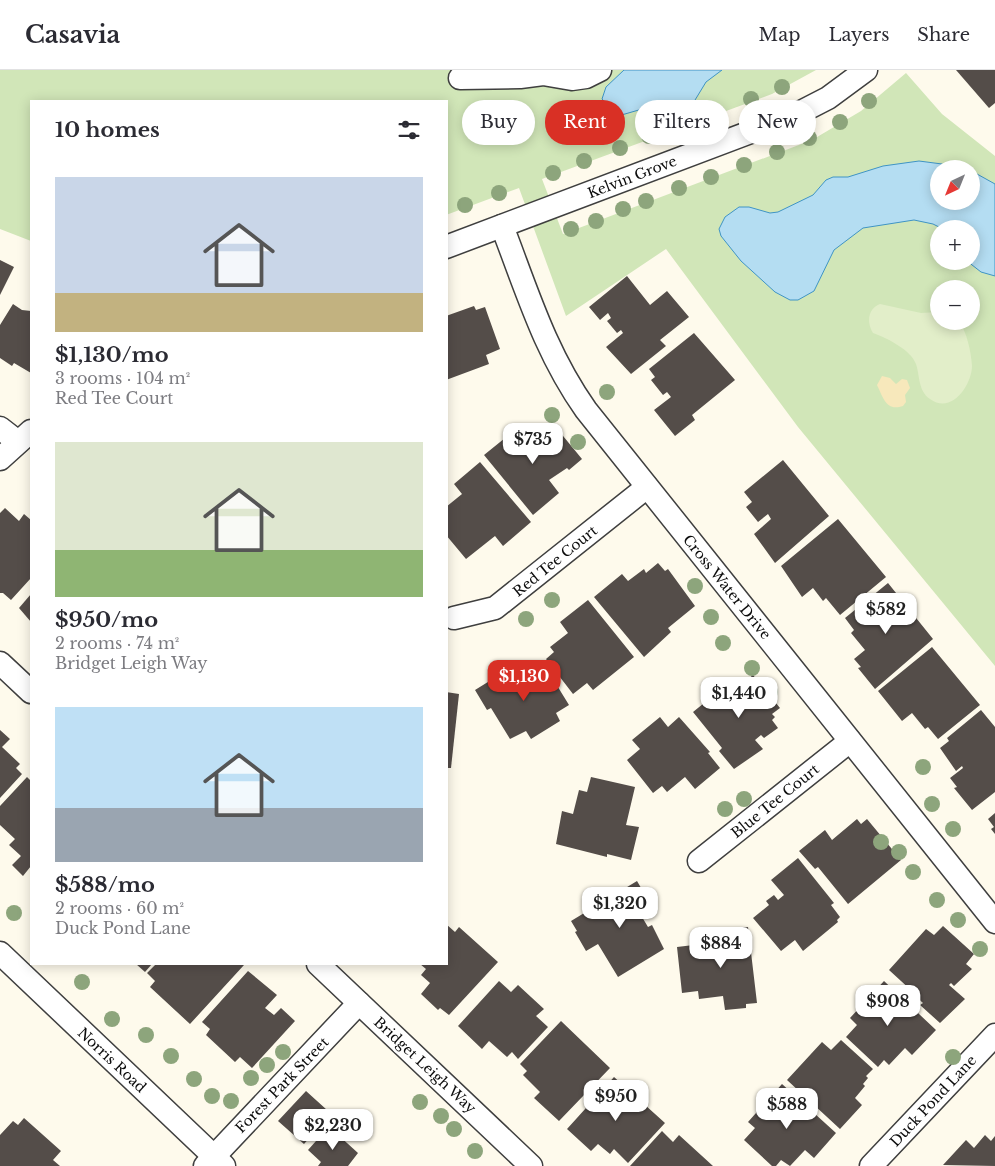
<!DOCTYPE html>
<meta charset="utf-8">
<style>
:root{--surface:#fff;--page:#f2f2f3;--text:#2b2b33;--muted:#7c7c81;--line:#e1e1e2;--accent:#d93025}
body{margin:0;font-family:"Libre Baskerville",serif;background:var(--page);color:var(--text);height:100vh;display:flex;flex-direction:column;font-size:19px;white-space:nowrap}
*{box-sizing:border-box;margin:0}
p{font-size:16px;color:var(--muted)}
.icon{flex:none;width:28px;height:28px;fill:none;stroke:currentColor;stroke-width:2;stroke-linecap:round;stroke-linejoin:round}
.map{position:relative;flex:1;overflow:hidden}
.details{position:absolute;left:30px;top:30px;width:418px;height:865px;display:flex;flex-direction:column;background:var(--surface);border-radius:0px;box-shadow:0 2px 12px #0003}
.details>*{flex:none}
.guide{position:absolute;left:462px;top:30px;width:458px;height:45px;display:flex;gap:10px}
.needle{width:32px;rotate:223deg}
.buttons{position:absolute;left:930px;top:90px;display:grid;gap:10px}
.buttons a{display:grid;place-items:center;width:50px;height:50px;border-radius:50%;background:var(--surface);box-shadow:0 2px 12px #0003;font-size:25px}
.price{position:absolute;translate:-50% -42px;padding:0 11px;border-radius:10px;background:#fff;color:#222;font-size:16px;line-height:32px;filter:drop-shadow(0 1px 2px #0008)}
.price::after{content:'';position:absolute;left:50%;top:30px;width:15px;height:11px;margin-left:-8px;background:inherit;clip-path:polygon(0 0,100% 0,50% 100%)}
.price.active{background:var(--accent);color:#fff}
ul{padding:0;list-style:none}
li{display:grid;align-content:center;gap:10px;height:265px;padding:0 25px}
li span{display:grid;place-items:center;height:155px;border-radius:0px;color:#555}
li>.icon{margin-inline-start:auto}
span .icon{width:90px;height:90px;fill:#fffc;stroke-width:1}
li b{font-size:21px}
h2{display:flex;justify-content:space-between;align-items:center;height:60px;padding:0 25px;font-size:21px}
.tag{padding:0 18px;border-radius:22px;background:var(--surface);box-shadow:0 2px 12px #0003;font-size:18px;line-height:45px}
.tag.active{background:var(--accent);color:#fff}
header{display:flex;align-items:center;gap:30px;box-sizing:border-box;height:70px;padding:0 25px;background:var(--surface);border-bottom:1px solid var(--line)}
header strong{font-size:24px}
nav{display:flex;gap:28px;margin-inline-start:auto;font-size:18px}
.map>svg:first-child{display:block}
.green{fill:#d1e6b8;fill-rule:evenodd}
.sand{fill:#f7e8bb}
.pitch{fill:#e2eec9}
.water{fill:#b4ddf2;stroke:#3f94c5}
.building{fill:#544d49}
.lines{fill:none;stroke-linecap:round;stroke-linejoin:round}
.minor-casing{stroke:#3f3f3f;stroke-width:25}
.minor{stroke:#fff;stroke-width:22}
.tree{fill:#8da57c}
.labels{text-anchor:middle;stroke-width:5;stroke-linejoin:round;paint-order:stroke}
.street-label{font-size:14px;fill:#0c0c0c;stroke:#fff}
</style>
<header>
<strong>Casavia</strong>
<nav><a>Map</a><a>Layers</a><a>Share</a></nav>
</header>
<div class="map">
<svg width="995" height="1096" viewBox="0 0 995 1096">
<rect width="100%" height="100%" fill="#fefaec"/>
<path class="green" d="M0,0H816L772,24L542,109L563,164L812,70L861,41L906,3L942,44L995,86V596L798,357L666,179L566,246L519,118L446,145V31H31V171L0,159ZM939,99H971V131H939ZM939,159H971V191H939ZM939,219H971V251H939Z"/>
<path class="sand" d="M882,306L890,308L896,314L902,309L907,310L910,318L905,325L906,332L903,336C886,342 883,327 877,315Z"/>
<path class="pitch" d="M880,234L921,243L939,242V251H959C967,263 971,281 972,296C972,314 952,345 930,329C918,321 920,306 916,294C911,280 887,268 873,263C867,253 867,239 880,234Z"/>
<g class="water">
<polygon points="624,0 722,0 706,12 692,35 681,37 663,33 618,46 602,29 606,17"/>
<polygon points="919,91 942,94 954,99 939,99 939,131 971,131 971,104 977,104 995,114 995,206 981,202 967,191 971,191 971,159 943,159 933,154 914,150 863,158 834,180 814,221 798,230 790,230 775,222 741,191 721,166 719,159 725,147 739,137 749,137 770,143 778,142 813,125 826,110 833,107 848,107 883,96"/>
</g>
<g class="building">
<polygon points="956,0 995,0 995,33 989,38"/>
<polygon points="0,190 14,197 0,225"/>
<polygon points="627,206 650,235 667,221 689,247 660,270 666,276 631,304 606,277 623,263 621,260 617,263 607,251 611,248 608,243 600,250 589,237"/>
<polygon points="13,234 22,240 31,241 31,303 14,293 12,296 0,288 0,255"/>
<polygon points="474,236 476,240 485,237 500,279 486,285 489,294 446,310 446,246"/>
<polygon points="694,263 735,310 692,345 695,350 675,366 654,340 671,327 667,322 663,325 651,310 655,307 649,299"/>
<polygon points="554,355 582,389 569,400 567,398 549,410 559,423 533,445 484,385 510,364 518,374 537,359 542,365"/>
<polygon points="783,390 829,446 775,493 754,464 771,449 768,444 758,452 746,437 752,432 744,422"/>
<polygon points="480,392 531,452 503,476 495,466 466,489 446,465 446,437 462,424 454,414"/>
<polygon points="5,438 19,451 24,444 31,450 31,508 11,530 3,523 0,523 0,443"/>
<polygon points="838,449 886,507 840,545 826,528 823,531 813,518 802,527 781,496"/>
<polygon points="658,493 665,501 668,499 695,536 668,558 671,562 644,587 594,527 622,504 628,511 644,499 646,503"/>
<polygon points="888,513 933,569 875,619 858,598 861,597 854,589 865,580 851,563 854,560 845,548"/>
<polygon points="31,524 31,552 19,538"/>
<polygon points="588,530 634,587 593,620 587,613 573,624 546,589 554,582 550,577 568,563 560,552"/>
<polygon points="932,577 980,635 938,669 928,657 925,659 912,643 902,651 878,621"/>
<polygon points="545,596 569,635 556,643 560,651 531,669 526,661 510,669 491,638 487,640 475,620 504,602 510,612 513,611 510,606 521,600 535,602"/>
<polygon points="753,605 780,638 772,644 775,647 772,650 778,658 764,668 761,665 755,670 763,679 734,699 719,681 722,678 693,642 735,608 741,615"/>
<polygon points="446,622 459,624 451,698 446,698"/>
<polygon points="981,640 995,657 995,722 972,740 954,718 957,717 950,708 963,698 962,696 956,701 940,678 949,671 947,668"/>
<polygon points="660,647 668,657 679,647 710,682 708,683 720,698 695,719 685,707 667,722 662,716 653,723 627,690 640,679 632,670"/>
<polygon points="0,660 10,669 2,677 20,694 16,698 22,704 0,728"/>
<polygon points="27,707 31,711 31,796 23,806 12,795 21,786 9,775 15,769 0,755 0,736"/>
<polygon points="591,707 635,717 626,755 639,757 631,790 607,784 607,787 556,774 562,741 573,744 579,720 587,722"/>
<polygon points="995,743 995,764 991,759 994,757 988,749"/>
<polygon points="857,749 861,754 867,749 901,790 848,834 818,797 815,799 799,781 825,760 832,770"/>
<polygon points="798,788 834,833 831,835 840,847 837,850 838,852 803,881 795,870 781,881 753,848 769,835 766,831 774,825 778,830 784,825 771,810"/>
<polygon points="637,811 654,840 642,847 648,857 652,855 664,879 618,907 598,874 586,881 575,862 577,861 571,851"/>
<polygon points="446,854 455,862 459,857 498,892 449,945 440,938 438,940 421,924 430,913 421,905 426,899 420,894 446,894"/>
<polygon points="943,856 974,884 966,894 972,899 954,916 951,913 949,915 965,929 940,953 920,935 923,933 912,923 913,922 889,900 926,859 934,865"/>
<polygon points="748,857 757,933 746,934 746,938 725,940 723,926 699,929 698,921 682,923 677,877 702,874 703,881 716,879 714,861"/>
<polygon points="136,894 152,894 145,902"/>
<polygon points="156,894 242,894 244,895 190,954 150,917 155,911 147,903"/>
<polygon points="248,901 277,925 265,938 274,945 281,938 295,951 252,998 240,987 235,992 206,965 210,959 202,952"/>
<polygon points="499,911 511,922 518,915 544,939 536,946 548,957 518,989 512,982 507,987 489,971 482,979 458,956"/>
<polygon points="884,911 936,960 912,985 905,978 889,995 884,990 878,997 846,967 857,955 850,948"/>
<polygon points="561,951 610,998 559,1051 534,1028 540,1022 523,1005 527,1001 520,994"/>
<polygon points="841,970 873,999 866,1006 868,1008 863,1014 865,1016 855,1028 862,1035 840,1059 787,1010 822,972 831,980"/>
<polygon points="614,1007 665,1053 628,1093 614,1079 610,1084 598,1074 591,1081 567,1059"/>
<polygon points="782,1014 836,1063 814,1088 805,1080 790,1096 781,1090 776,1096 772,1096 744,1070 755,1058 748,1052"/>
<polygon points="306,1021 327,1040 316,1052 320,1056 304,1074 278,1051"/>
<polygon points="24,1048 61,1081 53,1090 60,1096 0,1096 0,1065 13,1051 18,1055"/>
<polygon points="662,1061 673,1072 679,1065 713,1096 630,1096"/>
<polygon points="324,1062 331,1068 336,1063 358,1083 348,1096 318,1096 321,1092 308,1080"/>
<polygon points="985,1065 991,1071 995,1066 995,1096 943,1095 966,1070 974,1078"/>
</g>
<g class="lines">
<defs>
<g id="minor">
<polyline points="460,8 520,7 543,4 572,9 586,7 600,0"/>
<path d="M502,156C527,221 545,282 586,340L995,852"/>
<polyline points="446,177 793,46 828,28 866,0"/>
<polyline points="0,358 18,372"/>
<polyline points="0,389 31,361"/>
<polyline points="454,548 495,538 647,417"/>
<polyline points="0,593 31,622"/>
<polyline points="699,791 850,671"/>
<polyline points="0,883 224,1096"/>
<polyline points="318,894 531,1096"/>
<polyline points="205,1096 359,933"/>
<polyline points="871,1096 995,965"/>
</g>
</defs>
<use href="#minor" class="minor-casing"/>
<use href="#minor" class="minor"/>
</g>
<g class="tree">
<circle cx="782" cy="17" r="8"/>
<circle cx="751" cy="29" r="8"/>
<circle cx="869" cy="31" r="8"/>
<circle cx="717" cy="43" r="8"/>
<circle cx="840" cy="52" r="8"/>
<circle cx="685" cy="55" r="8"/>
<circle cx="649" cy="66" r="8"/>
<circle cx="809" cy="68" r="8"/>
<circle cx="620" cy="78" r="8"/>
<circle cx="777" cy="82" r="8"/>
<circle cx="584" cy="91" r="8"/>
<circle cx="744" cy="95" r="8"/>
<circle cx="553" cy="103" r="8"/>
<circle cx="711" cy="107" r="8"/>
<circle cx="679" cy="118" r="8"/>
<circle cx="499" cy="123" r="8"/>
<circle cx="646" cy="131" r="8"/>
<circle cx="465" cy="135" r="8"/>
<circle cx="623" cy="139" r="8"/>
<circle cx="596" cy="151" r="8"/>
<circle cx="571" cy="159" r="8"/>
<circle cx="607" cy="322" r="8"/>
<circle cx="552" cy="345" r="8"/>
<circle cx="578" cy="372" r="8"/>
<circle cx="695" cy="516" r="8"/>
<circle cx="552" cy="530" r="8"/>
<circle cx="711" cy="547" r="8"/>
<circle cx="526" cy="549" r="8"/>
<circle cx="723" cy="573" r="8"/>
<circle cx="752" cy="598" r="8"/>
<circle cx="770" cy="622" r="8"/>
<circle cx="923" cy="697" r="8"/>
<circle cx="744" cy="729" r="8"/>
<circle cx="932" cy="734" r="8"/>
<circle cx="725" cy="739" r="8"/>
<circle cx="953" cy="759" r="8"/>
<circle cx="881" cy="772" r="8"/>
<circle cx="899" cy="782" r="8"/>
<circle cx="913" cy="802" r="8"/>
<circle cx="937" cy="830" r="8"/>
<circle cx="14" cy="843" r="8"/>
<circle cx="958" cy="850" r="8"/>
<circle cx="980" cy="879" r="8"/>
<circle cx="82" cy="912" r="8"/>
<circle cx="112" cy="949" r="8"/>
<circle cx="146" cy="965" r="8"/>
<circle cx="283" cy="982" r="8"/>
<circle cx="171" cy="986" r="8"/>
<circle cx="953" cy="987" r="8"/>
<circle cx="267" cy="995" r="8"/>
<circle cx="251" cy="1008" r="8"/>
<circle cx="194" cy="1009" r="8"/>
<circle cx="212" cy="1026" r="8"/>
<circle cx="231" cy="1031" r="8"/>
<circle cx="420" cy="1032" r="8"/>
<circle cx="441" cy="1046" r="8"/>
<circle cx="454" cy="1059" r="8"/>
<circle cx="475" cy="1081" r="8"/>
</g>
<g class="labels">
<g class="street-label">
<text transform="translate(632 107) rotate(-21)" y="5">Kelvin Grove</text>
<text transform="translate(555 491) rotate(-39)" y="5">Red Tee Court</text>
<text transform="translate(727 517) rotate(51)" y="5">Cross Water Drive</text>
<text transform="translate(775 731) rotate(-39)" y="5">Blue Tee Court</text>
<text transform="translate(112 990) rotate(43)" y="5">Norris Road</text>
<text transform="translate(425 995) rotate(43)" y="5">Bridget Leigh Way</text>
<text transform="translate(282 1015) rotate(-46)" y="5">Forest Park Street</text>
<text transform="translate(933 1031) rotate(-47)" y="5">Duck Pond Lane</text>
</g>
</g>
</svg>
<div class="buttons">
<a><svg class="needle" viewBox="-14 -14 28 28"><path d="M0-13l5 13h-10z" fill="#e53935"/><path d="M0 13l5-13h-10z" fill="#7c7c81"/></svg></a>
<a>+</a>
<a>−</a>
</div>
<b class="price" style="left:533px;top:395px">$735</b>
<b class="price" style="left:886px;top:565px">$582</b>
<b class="price active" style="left:524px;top:632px">$1,130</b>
<b class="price" style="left:739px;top:649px">$1,440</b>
<b class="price" style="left:620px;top:859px">$1,320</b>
<b class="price" style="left:721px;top:899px">$884</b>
<b class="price" style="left:888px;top:957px">$908</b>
<b class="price" style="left:616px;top:1052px">$950</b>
<b class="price" style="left:787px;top:1060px">$588</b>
<b class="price" style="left:333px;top:1081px">$2,230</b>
<div class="guide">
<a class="tag">Buy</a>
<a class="tag active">Rent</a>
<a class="tag">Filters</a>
<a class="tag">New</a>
</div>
<section class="details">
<h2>10 homes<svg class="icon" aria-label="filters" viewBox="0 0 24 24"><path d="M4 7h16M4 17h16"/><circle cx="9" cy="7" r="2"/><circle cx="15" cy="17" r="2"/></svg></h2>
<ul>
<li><span style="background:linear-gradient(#c9d6e8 75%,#c2b280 0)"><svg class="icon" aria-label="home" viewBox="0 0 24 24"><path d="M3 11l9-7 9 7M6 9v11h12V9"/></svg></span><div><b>$1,130/mo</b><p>3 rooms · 104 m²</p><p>Red Tee Court</p></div></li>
<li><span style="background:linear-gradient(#dfe7d0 70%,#8fb573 0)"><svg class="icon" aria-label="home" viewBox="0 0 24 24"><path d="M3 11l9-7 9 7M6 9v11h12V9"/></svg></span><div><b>$950/mo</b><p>2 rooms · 74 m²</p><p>Bridget Leigh Way</p></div></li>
<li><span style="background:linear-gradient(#bfe0f5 65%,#9aa5b1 0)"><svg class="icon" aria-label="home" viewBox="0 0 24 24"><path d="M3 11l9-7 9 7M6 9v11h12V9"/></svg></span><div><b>$588/mo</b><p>2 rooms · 60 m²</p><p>Duck Pond Lane</p></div></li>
</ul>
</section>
</div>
